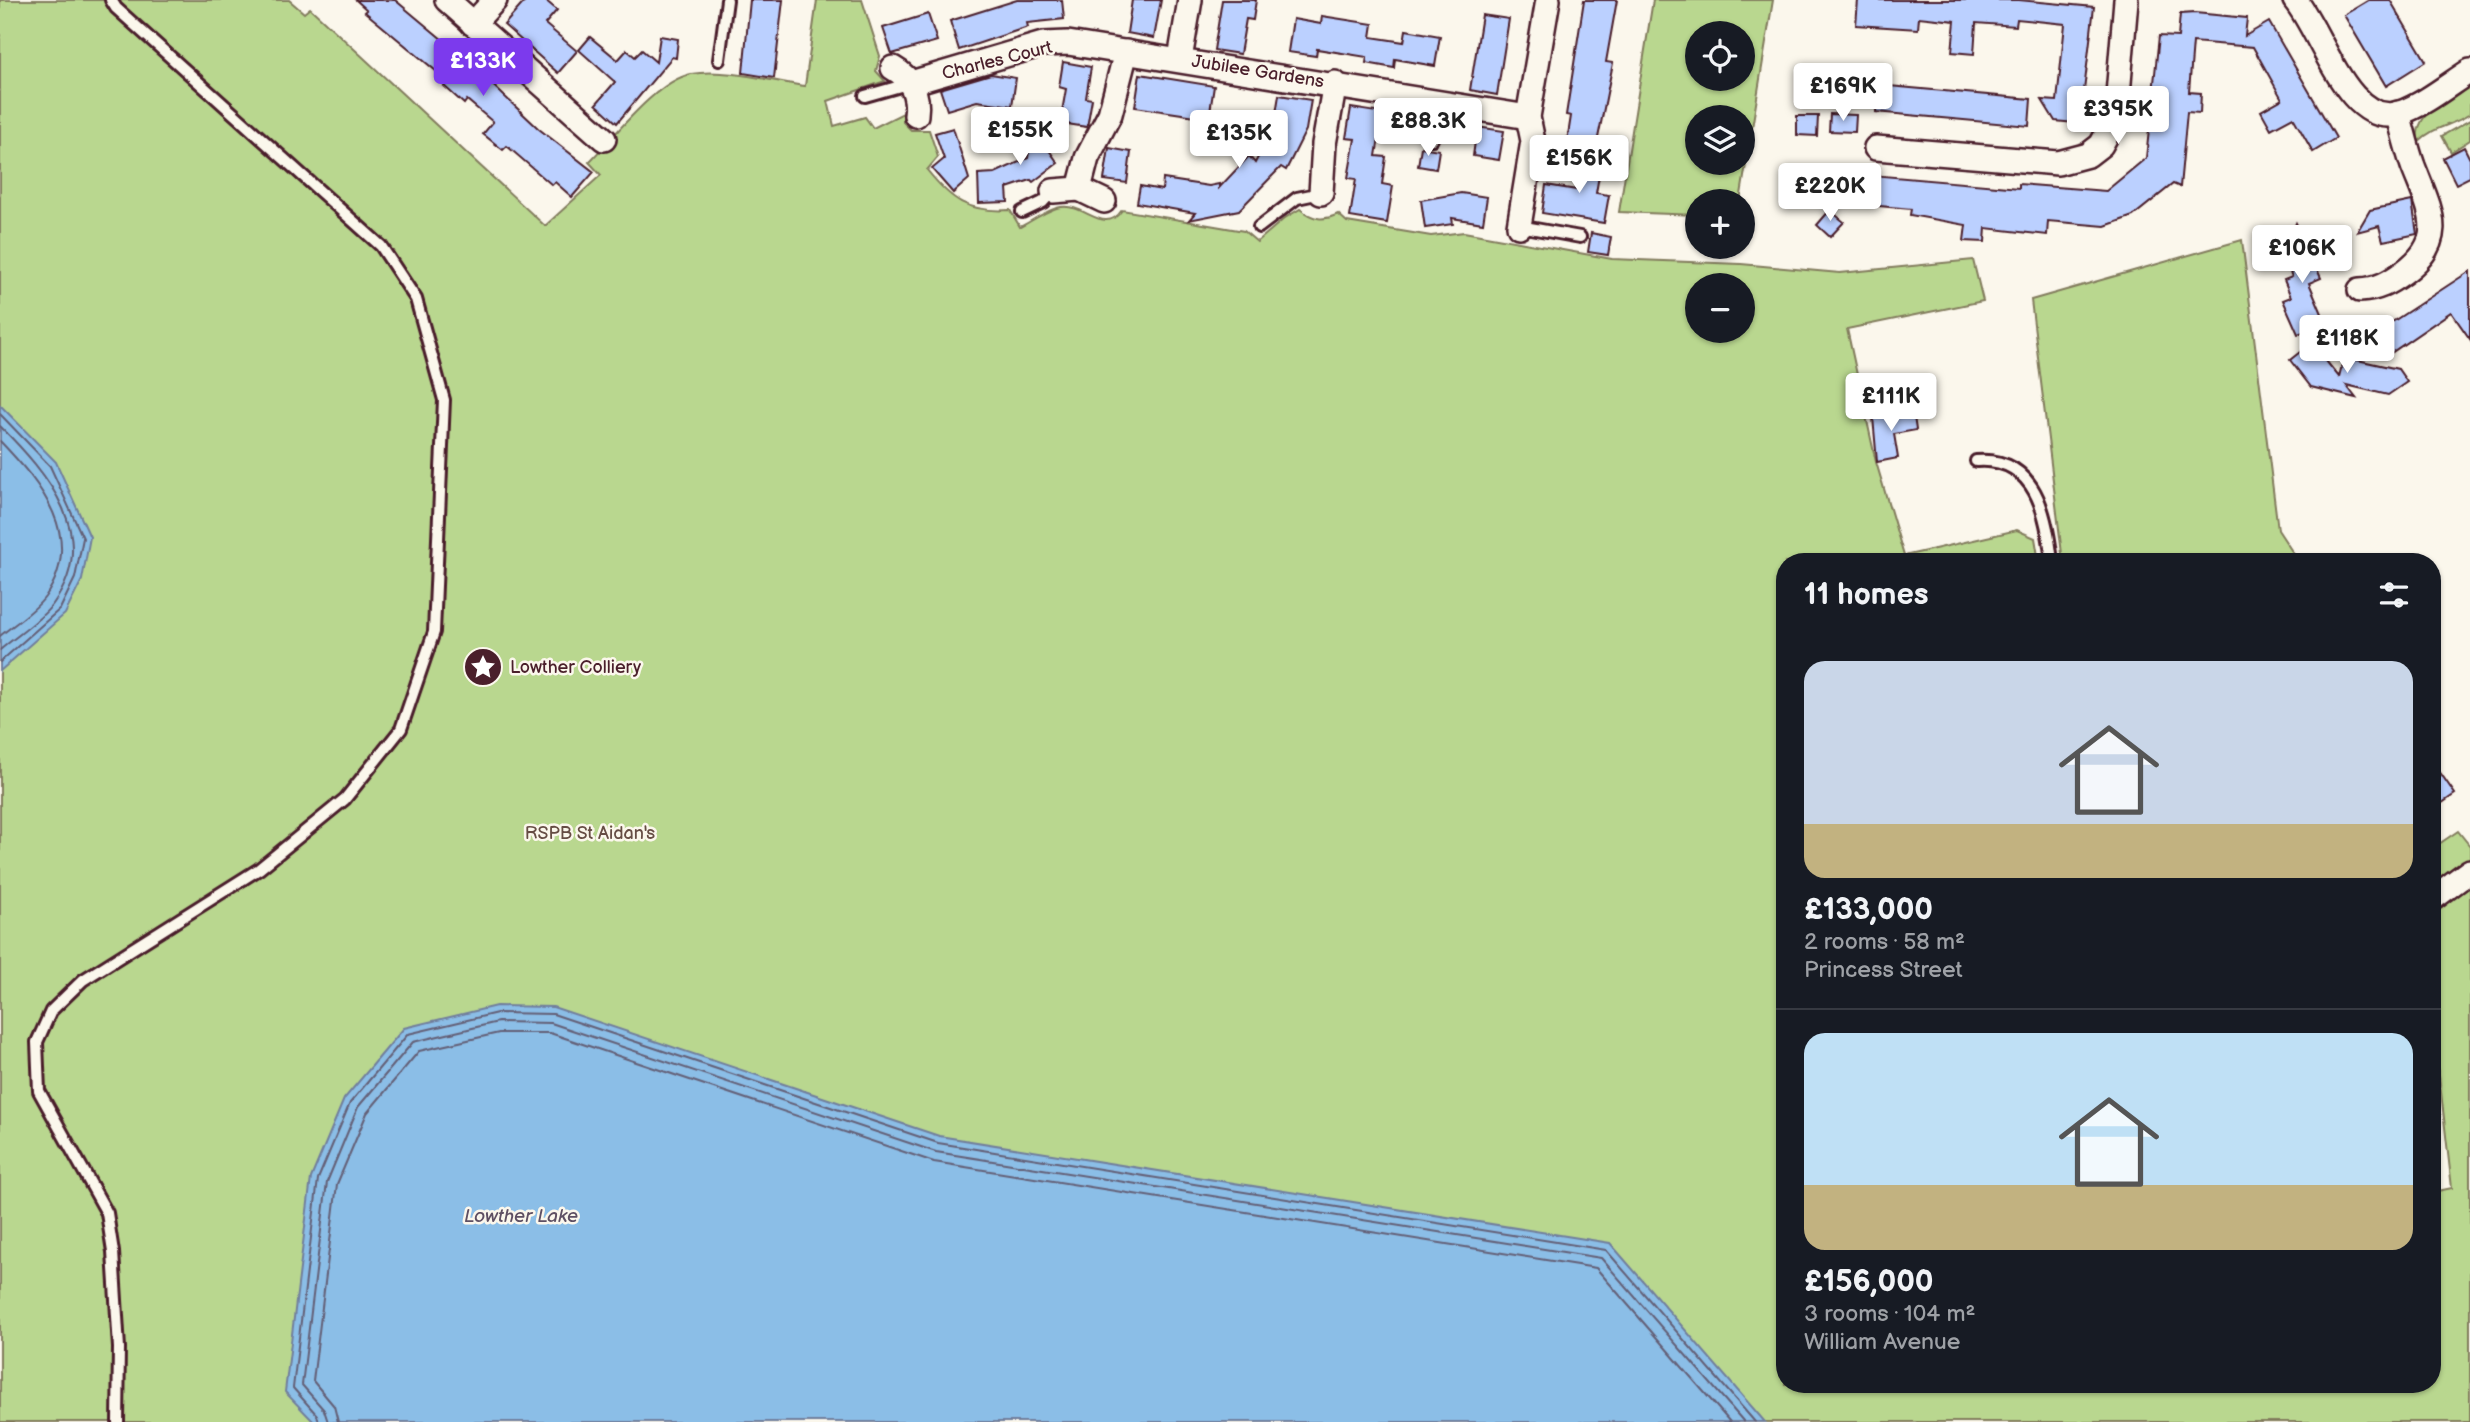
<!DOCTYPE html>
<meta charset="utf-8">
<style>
:root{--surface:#171b24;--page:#242831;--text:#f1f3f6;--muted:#9ea1a6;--line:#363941;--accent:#7c3aed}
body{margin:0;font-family:"Balsamiq Sans",sans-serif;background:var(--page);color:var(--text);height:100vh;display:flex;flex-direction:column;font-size:26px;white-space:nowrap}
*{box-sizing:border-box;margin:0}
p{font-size:23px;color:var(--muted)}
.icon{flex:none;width:38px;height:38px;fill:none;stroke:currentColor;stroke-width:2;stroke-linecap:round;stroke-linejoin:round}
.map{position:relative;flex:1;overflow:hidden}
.panel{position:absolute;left:1776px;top:553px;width:665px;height:840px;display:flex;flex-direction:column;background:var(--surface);border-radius:28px;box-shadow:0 2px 5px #0004}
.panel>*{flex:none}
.fabs{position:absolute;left:1685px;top:21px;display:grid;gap:14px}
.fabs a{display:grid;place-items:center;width:70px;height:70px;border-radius:50%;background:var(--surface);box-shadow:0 2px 5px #0004;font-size:35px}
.price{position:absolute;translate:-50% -60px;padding:0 16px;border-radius:7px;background:#fff;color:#222;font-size:23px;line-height:46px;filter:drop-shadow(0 2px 4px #0008)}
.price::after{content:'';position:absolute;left:50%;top:42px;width:21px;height:16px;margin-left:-10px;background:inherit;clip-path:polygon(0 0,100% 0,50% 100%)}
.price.selected{background:var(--accent);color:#fff}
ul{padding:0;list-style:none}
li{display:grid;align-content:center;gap:14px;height:371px;padding:0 28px}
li+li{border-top:2px solid var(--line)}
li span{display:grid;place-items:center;height:217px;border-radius:21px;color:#555}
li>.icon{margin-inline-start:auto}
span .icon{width:126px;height:126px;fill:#fffc;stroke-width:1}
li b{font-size:30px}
h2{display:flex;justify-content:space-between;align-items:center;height:84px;padding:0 28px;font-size:30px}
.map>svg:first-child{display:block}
.green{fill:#b9d78f;stroke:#827b5d;stroke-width:2;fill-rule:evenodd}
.water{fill:#8bbee7;stroke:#717e9c;stroke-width:2}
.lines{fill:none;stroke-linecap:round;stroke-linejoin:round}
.shore{stroke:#645f76;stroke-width:2}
.building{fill:#bbd0ff;stroke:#4a1f2b;stroke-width:2}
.service-casing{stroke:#4a1f2b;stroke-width:16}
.minor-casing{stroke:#4a1f2b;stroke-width:28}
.service{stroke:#fbf7ec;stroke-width:10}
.minor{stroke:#fbf7ec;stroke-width:23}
.labels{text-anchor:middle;stroke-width:5;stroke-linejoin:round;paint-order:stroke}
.street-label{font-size:18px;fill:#4a1f2b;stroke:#fbf7ec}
.poi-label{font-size:18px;fill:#4a1f2b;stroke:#fbf7ec;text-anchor:start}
.park-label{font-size:18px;fill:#664d44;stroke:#fbf7ec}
.water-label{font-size:19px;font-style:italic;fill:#5e4f63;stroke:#fbf7ec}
</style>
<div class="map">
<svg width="2470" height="1422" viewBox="0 0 2470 1422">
<rect width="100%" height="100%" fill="#fbf7ec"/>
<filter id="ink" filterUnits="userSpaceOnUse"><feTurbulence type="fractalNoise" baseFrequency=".0143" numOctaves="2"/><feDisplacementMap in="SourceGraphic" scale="14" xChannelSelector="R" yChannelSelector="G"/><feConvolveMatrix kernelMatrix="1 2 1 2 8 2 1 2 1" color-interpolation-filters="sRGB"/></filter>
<g filter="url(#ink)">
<g class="green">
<path d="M0,0H289L304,13L310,8L545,226L601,175L589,162C614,137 656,81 691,74C723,68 773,81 805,86L817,0H862L880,56L876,71L885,81L828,101L834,126L865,117L873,128L903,113V122L911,130H929L938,157L927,170C951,200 968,213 1010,210L1020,227C1032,221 1048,209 1061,207C1084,203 1105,236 1122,210L1244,231L1257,242L1285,218L1300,209C1313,220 1324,221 1338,214L1347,222L1431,236L1464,232L1612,259L1741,264L1840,273L1973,260L1983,301L1847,329L1876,462L1904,556L2017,530L2035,538L2039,562H1785V1384H2432L2433,1192L2452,1188L2433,1023V912L2470,884V1422H0ZM1698,285H1743V331H1698Z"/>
<path d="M1653,0H1773L1740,201H1698L1697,215L1619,212ZM1698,33H1743V79H1698ZM1698,117H1743V163H1698Z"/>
<path d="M2470,87V114C2450,127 2436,125 2418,142C2414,111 2447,101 2470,87Z"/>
<polygon points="2470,120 2470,140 2451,152 2442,136"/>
<polygon points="2242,240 2278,530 2299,562 2063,562 2031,300"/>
<polygon points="2458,831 2470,846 2470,863 2433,892 2433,848"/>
</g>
<g class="water">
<polygon points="0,405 56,462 90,537 82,580 65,614 0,671"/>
<polygon points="496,1006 553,1007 939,1136 1610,1243 1765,1422 314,1422 285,1392 311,1178 344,1099 404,1028"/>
</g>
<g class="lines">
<g class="shore">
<polyline points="0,414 50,466 83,538 75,578 60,609 0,662"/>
<path d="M0,426C47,473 102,537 53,604C40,621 16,636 0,650"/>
<path d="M0,441C41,484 86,538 45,597C34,612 14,624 0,636"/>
<polyline points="319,1422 317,1415 293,1388 318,1179 350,1103 408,1034 497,1013 553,1014 938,1143 1606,1250 1755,1422"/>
<polyline points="328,1422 324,1410 302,1385 327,1182 358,1107 413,1042 498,1022 551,1023 936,1152 1601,1258 1744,1422"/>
<polyline points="338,1422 334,1406 313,1381 337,1184 367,1113 419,1051 499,1033 550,1033 934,1162 1596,1268 1730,1422"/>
</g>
</g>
<g class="building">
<polygon points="356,0 395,0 461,55 539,129 594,172 572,197 555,182 552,185 507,146 503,150 483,134 493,122 467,100 464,104 444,86 448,81 365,12 367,10"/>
<polygon points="526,0 545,0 557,10 545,24 577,51 558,73 504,25"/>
<polygon points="750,0 783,0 774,78 743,73"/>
<polygon points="1017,0 1062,0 1064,19 1027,23 1028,27 959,50 950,21"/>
<polygon points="1132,0 1161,0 1154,38 1127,33"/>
<polygon points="1222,0 1256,0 1253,20 1246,19 1240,54 1214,50"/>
<polygon points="1584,0 1617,0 1606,62 1613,63 1595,153 1566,148 1571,116 1566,115"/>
<polygon points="1858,0 2019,0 2094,7 2083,99 2087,99 2085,124 2055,121 2042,100 2057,101 2065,24 2017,19 2016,26 1976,23 1974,54 1952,52 1955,21 1919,17 1918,29 1856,25"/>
<polygon points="2369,0 2390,0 2426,61 2386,86 2344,15"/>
<polygon points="2195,13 2247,18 2245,36 2269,22 2336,138 2313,152 2293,117 2271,129 2261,111 2282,99 2253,47 2193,42 2189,92 2201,93 2200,113 2187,112 2180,187 2173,184 2133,216 2105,226 2048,221 2047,235 1986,228 1985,242 1964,241 1966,225 1910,215 1911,209 1869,205 1872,175 2019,188 2019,184 2106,191 2146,158 2159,36 2178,37 2180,14"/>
<polygon points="928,14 937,41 892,54 883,28"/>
<polygon points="1482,15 1509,19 1497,95 1470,90"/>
<polygon points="1322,16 1373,24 1371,37 1404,42 1406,30 1440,36 1435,66 1395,59 1394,68 1366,63 1367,57 1317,49 1316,56 1288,52 1293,19 1321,24"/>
<polygon points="660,36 678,39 676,58 672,57 617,123 596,104 615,82 579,50 590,37 618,60 627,50 635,57 642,50 656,62"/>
<polygon points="1063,62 1091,67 1086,98 1092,99 1087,127 1060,123 1066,89 1059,87"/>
<polygon points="991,74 1016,78 1012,106 977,101 947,110 940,89"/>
<polygon points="1140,74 1214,86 1209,118 1135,107"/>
<polygon points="1878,85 2031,99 2029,126 1876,112"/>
<polygon points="1279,95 1311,100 1306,130 1286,170 1281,167 1239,210 1189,220 1195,213 1137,203 1140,186 1162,190 1163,179 1209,186 1219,184 1219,188 1249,156 1255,163 1274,126"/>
<polygon points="1351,108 1383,113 1376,156 1386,157 1382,184 1393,186 1387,223 1350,217 1356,179 1348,178 1355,139 1346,138"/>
<polygon points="1213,114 1231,117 1228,135 1210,132"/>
<polygon points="1830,114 1856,115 1855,132 1829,131"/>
<polygon points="1797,116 1818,116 1817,136 1797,135"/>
<polygon points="1034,119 1053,122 1049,150 1058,163 1033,182 1031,180 1007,188 1008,202 979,203 978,174 995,173 1028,158"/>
<polygon points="1477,127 1504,131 1499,160 1473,156"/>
<polygon points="953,128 969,179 953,193 932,169 944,159 935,133"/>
<polygon points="1421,147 1439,150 1436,169 1418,166"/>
<polygon points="2464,147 2470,159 2470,177 2456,184 2443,158"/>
<polygon points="1109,148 1131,152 1127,183 1104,180"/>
<polygon points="1582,154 1602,158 1596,193 1609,195 1604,223 1542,213 1546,185 1577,190"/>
<polygon points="1461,193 1487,197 1483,223 1452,218 1453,224 1425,228 1421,200"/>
<polygon points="2412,201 2417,234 2383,241 2379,226 2357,232 2370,210"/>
<polygon points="1830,210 1844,222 1830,237 1817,225"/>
<polygon points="2296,223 2321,278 2309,283 2326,323 2298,334 2283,300 2291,297 2284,280 2292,277 2283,254"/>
<polygon points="1591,233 1611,237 1608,255 1588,252"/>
<polygon points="2470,271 2470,339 2451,312 2388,355 2376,338 2383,334 2380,330"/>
<polygon points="2305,348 2318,351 2339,377 2344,357 2398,369 2407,382 2388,395 2346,385 2356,398 2311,387 2290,360"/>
<polygon points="1913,410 1916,430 1894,434 1898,458 1877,462 1873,417"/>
<polygon points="2432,761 2455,794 2432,810"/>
</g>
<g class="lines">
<defs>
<g id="service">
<polyline points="111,0 116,8 381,246 416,299 444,400 434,632 401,729 345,799 259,869 83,980 51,1011 37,1042 39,1091 107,1213 113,1252 119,1348 118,1422"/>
<polyline points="719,60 727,0"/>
<polyline points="865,96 911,83"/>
<polyline points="1432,139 1438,101"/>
<polyline points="1022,212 1043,202 1053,191"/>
<polyline points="1519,226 1580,237"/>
<polyline points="1259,227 1297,198 1321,193"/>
<path d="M1976,461C2036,456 2047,515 2052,562"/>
</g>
<g id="minor">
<polyline points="447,0 604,139"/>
<path d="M2295,0C2322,32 2349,130 2400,113C2425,104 2448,85 2470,71"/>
<polyline points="473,24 495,0"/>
<polyline points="1180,59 1190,0"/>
<path d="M893,68C911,78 919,94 916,115"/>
<polyline points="911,83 1043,44 1068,43 1528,117"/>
<polyline points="1876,148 2058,163 2088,155 2101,145 2116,118 2126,0"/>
<polyline points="1079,189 1087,158 1110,114 1126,52"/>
<polyline points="1053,191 1079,189 1104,201"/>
<polyline points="1321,193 1324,144 1335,83"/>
<polyline points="1519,226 1533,141 1528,117 1548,0"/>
<path d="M2360,290C2378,289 2389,283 2404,272C2449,239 2430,210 2413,166C2407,149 2403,131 2398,113"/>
<polyline points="2432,899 2470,871"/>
</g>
</defs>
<use href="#service" class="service-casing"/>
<use href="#minor" class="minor-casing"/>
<use href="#service" class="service"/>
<use href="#minor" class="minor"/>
</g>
</g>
<defs>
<symbol id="sight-disc" viewBox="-11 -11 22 22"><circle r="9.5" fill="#4a1f2b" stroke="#fbf7ec"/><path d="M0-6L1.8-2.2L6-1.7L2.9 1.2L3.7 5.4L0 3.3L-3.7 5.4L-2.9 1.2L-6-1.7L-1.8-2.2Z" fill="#fff"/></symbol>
</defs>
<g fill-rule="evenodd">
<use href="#sight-disc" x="461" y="645" width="44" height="44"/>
</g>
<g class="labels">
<g class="street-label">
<text transform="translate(997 60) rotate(-14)" y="6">Charles Court</text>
<text transform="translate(1258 71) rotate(9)" y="6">Jubilee Gardens</text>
</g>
<g class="poi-label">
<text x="510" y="673">Lowther Colliery</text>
</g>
<g class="park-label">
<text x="590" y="839">RSPB St Aidan's</text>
</g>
<g class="water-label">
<text x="521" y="1222">Lowther Lake</text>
</g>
</g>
</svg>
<div class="fabs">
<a><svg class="icon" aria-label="locate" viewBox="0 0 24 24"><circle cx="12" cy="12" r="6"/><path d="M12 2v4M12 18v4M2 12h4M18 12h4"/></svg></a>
<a><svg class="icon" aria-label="layers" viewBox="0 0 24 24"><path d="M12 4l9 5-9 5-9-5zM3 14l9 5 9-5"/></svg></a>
<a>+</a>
<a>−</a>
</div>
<b class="price selected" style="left:483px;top:98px">£133K</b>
<b class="price" style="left:1843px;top:123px">£169K</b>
<b class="price" style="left:2118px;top:146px">£395K</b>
<b class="price" style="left:1428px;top:158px">£88.3K</b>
<b class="price" style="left:1020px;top:167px">£155K</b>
<b class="price" style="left:1239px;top:170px">£135K</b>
<b class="price" style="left:1579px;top:195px">£156K</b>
<b class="price" style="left:1830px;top:223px">£220K</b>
<b class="price" style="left:2302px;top:285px">£106K</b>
<b class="price" style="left:2347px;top:375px">£118K</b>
<b class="price" style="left:1891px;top:433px">£111K</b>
<section class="panel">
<h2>11 homes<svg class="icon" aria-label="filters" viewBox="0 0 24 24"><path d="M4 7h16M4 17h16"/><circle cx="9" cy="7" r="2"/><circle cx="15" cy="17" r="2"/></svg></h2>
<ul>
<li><span style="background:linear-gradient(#c9d6e8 75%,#c2b280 0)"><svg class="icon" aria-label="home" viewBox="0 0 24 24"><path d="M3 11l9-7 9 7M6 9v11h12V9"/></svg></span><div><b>£133,000</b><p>2 rooms · 58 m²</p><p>Princess Street</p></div></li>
<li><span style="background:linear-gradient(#bfe0f5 70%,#c2b280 0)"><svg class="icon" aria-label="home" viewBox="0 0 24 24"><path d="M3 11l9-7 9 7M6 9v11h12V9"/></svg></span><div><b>£156,000</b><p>3 rooms · 104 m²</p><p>William Avenue</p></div></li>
</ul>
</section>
</div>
